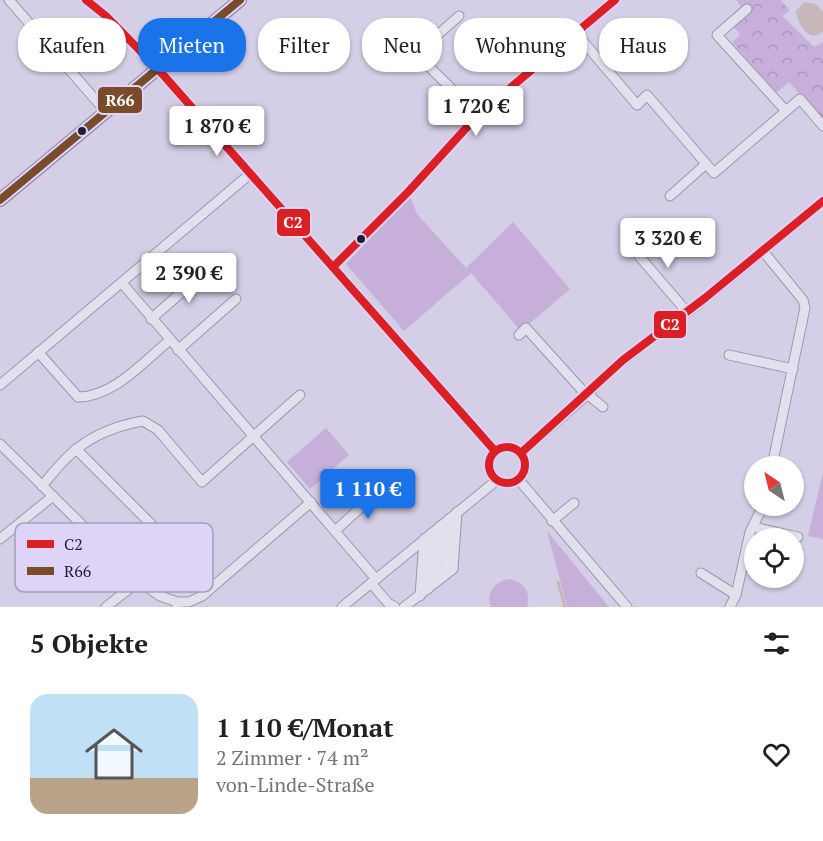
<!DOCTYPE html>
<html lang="de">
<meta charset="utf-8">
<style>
:root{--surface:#fff;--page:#f2f2f2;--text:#202124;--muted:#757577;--line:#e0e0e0;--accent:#1a73e8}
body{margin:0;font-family:"PT Serif",serif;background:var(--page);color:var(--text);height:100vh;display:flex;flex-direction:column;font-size:22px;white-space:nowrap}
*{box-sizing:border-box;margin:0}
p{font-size:20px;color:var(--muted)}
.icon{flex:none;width:33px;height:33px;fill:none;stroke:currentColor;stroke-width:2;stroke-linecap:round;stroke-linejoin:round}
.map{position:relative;height:607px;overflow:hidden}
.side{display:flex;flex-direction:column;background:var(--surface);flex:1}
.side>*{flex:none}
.guide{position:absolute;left:18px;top:18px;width:788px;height:54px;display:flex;gap:12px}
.needle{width:39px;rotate:325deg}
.fabs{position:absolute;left:744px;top:456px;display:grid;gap:12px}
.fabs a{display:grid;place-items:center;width:60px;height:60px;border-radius:50%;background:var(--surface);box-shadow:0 2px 4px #0004;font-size:30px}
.price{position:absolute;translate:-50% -51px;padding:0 14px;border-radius:6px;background:#fff;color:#222;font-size:20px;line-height:39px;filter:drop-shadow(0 2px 3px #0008)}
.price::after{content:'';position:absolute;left:50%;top:36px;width:18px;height:14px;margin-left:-9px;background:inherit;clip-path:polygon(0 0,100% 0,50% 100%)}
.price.active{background:var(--accent);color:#fff}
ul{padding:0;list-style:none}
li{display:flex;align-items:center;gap:18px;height:150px;padding:0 30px}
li+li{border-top:2px solid var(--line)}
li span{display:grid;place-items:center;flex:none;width:168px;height:120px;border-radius:18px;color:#555}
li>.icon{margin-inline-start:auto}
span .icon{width:72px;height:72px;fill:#fffc;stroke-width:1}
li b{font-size:26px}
h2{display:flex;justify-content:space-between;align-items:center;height:72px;padding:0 30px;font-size:26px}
.tag{padding:0 21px;border-radius:24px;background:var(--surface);box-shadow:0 2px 4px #0004;font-size:21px;line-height:54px}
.tag.active{background:var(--accent);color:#fff}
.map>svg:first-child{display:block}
.green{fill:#c6b0d9}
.forest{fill:url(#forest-crowns)}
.water{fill:#c8b7b9}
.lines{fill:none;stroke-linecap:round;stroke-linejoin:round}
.stream{stroke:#c8b7b9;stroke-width:3}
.minor-casing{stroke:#9a97ab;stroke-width:11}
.major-casing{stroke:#807e91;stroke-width:14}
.minor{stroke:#e3e0ee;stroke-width:9}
.major{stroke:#d6d1e6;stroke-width:12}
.bus-1-casing{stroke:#ddd4f7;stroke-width:12}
.bus-2-casing{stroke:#ddd4f7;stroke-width:12}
.bus-1{stroke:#dc1f25;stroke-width:8}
.bus-2{stroke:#7a4b2a;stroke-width:8}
.bus-dot{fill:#1e1e3b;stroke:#ddd4f7;stroke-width:2}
.key{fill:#ddd4f7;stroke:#a49dbf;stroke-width:1.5}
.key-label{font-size:16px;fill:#1e1e3b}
.line-badge{stroke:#ddd4f7;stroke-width:2}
.badge-label{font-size:16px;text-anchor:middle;font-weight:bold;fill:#fff}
</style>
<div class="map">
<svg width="823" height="607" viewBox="0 0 823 607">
<defs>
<pattern id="forest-crowns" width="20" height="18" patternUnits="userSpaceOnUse" patternTransform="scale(1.5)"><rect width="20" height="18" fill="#c6b0d9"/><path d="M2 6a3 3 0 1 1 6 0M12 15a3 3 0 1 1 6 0" fill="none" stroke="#aa97bb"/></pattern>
</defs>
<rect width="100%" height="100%" fill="#d4cee6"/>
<g class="green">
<polygon points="410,196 417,214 466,268 513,222 570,289 521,331 471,273 404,331 346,264"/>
<polygon points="326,428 349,455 310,489 287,462"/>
<polygon points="823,472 823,539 808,536"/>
<polygon points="547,531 609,607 567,607"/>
<path d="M510,579C525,583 531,592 527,607H491C485,591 496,581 510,579Z"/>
</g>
<polygon class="forest" points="736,0 780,0 790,10 783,16 814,47 823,42 823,120 789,82 776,93 732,42 740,35 728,19 741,6"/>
<path class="water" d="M804,2L816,4L823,12V31C810,45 797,24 796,11Z"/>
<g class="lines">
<polyline class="stream" points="558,582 565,607"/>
<defs>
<g id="minor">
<polyline points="9,0 106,112"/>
<polyline points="86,0 106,16 158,69 495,451"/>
<polyline points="747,9 717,35 786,111"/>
<polyline points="395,33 478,115"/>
<polyline points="576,33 637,105 647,95 714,173 800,99 823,126"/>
<polyline points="416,54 459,16"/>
<polyline points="670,196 706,164"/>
<polyline points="627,242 687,312"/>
<polyline points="762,250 803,300 805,308 772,466"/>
<polyline points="333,267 408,192 478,115 615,0"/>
<polyline points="122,283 376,579"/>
<polyline points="151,319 208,269"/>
<polyline points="519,335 526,328 581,389 603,407"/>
<polyline points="178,350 236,299"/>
<path d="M38,352L78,397C114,397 144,361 170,340"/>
<polyline points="729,355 793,369"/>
<polyline points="0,385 250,174"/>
<polyline points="0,444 139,581 160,596 177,602 177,607"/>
<circle cx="507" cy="465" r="18"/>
<polyline points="76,449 158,531 122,565"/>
<path d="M521,453L588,394C617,361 654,338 688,312C734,276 778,238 823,201"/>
<polyline points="519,480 627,607"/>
<path d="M42,486C53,473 64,458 78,448C97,433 120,425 143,421L158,430L202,482L300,395"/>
<polyline points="552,521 574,503"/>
<polyline points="753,527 798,537"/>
<polyline points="336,530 381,489"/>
<polyline points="0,539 53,496"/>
<polyline points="701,573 736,595"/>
<polyline points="445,575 449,519"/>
<polyline points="436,582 440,526"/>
<polyline points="371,583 388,603 395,607"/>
<polyline points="428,589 432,533"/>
<polyline points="420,596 424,539"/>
<polyline points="177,602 189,602 202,596 311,502"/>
<polyline points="106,607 139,581"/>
<polyline points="342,607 497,480"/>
<polyline points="404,607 453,569 457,512"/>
<polyline points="730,607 736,595 750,532 763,506"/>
</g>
<polyline id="major" points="0,200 240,0"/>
</defs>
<use href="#minor" class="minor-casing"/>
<use href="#major" class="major-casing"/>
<use href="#minor" class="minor"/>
<use href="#major" class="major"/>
<defs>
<g id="bus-1">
<polyline points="86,0 106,16 158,69 495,451"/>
<polyline points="333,267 408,192 478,115 615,0"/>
<circle cx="507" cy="465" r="18"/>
<polyline points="521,453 623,360 705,298 823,201"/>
</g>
<polyline id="bus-2" points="0,200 240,0"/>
</defs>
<use href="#bus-1" class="bus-1-casing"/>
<use href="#bus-2" class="bus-2-casing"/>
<use href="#bus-1" class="bus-1"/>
<use href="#bus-2" class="bus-2"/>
</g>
<g class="bus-dot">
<circle cx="82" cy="131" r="5"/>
<circle cx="361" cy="239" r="5"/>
</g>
<rect x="15" y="523" width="198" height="69" rx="9" class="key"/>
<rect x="27" y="540" width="27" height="8" fill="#dc1f25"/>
<rect x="27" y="567" width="27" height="8" fill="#7a4b2a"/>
<g class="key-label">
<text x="64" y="550">C2</text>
<text x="64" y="577">R66</text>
</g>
<g class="line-badge">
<rect x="97" y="86" width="46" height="28" rx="6" fill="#7a4b2a"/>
<rect x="276" y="208" width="35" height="29" rx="6" fill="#dc1f25"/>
<rect x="653" y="310" width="34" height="29" rx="6" fill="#dc1f25"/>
</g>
<g class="badge-label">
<text x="120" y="106">R66</text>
<text x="293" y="228">C2</text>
<text x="670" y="330">C2</text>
</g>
</svg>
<div class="fabs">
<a><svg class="needle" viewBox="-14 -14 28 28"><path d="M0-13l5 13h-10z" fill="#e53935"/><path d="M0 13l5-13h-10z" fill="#757577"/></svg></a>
<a><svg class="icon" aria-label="locate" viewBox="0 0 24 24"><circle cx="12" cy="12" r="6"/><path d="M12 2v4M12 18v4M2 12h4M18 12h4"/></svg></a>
</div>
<b class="price" style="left:476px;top:137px">1 720 €</b>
<b class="price" style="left:217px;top:157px">1 870 €</b>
<b class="price" style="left:668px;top:269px">3 320 €</b>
<b class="price" style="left:189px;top:304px">2 390 €</b>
<b class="price active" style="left:368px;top:520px">1 110 €</b>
<div class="guide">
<a class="tag">Kaufen</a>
<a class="tag active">Mieten</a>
<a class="tag">Filter</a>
<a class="tag">Neu</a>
<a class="tag">Wohnung</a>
<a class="tag">Haus</a>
</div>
</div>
<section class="side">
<h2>5 Objekte<svg class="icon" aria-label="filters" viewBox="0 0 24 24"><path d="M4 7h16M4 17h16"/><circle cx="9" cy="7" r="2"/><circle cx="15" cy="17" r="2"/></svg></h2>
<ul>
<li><span style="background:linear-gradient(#bfe0f5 70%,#b9a48a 0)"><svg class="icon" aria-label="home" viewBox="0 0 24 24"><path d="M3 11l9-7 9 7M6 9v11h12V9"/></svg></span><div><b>1 110 €/Monat</b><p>2 Zimmer · 74 m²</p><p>von-Linde-Straße</p></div><svg class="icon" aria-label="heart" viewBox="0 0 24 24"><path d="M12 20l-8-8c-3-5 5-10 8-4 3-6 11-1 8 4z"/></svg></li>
</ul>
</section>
